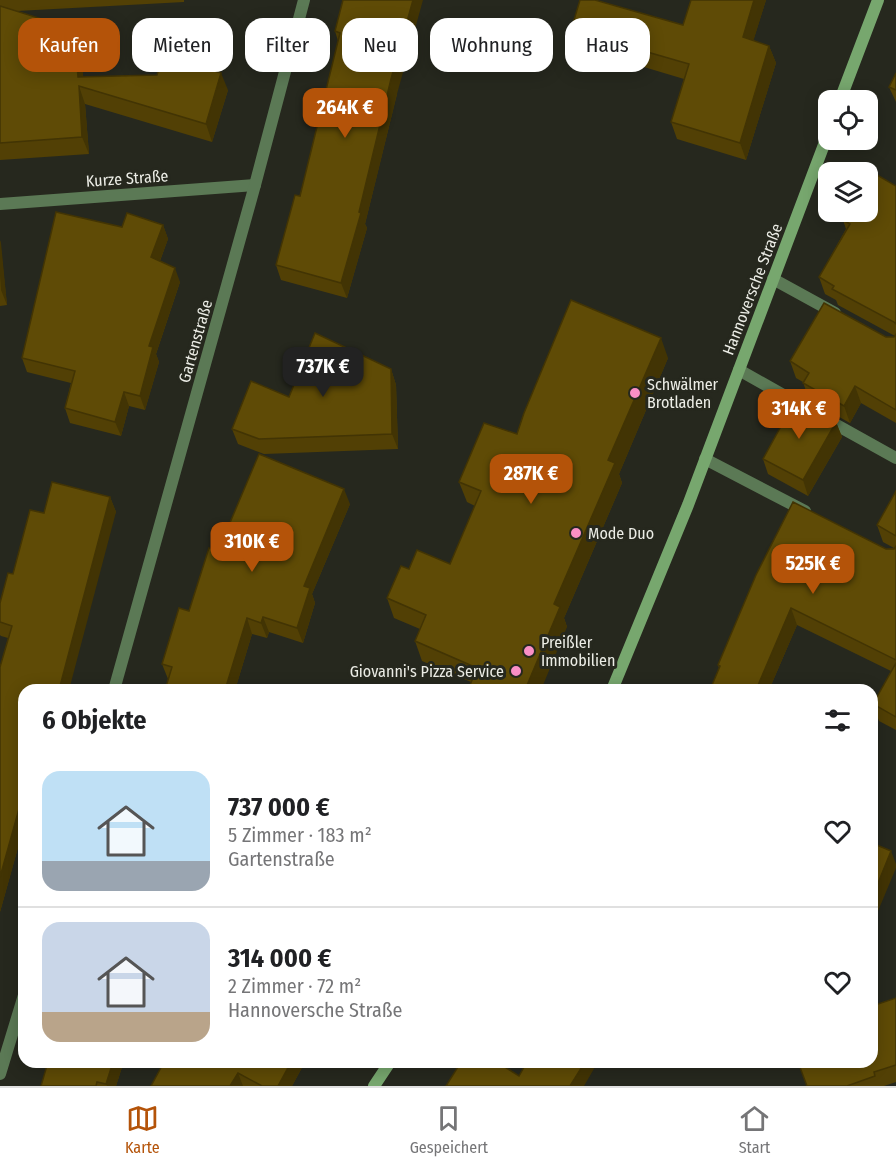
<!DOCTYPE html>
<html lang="de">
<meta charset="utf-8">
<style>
:root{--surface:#fff;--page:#f6f6f6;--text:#202124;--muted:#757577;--line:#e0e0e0;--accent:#b45309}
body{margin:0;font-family:"Fira Sans Condensed",sans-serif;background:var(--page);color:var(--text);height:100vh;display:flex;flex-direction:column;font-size:22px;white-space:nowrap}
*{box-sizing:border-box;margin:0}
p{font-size:20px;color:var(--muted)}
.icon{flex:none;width:33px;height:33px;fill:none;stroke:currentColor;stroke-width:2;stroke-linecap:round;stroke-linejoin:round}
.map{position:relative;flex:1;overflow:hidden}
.side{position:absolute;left:18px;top:684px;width:860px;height:384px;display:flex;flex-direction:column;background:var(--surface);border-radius:18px;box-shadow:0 3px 15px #0003}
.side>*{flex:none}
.hud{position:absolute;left:18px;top:18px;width:861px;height:54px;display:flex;gap:12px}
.tools{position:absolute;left:818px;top:90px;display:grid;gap:12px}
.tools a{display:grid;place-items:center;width:60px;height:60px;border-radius:12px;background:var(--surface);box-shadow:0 3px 15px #0003;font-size:30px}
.price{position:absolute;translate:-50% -51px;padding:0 14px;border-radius:12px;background:var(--accent);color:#fff;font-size:20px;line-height:39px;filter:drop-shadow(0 2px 3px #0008)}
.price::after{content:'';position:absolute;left:50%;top:36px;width:18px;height:14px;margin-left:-9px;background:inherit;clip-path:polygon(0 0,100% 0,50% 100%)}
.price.active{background:#222;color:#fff}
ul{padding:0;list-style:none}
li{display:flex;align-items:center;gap:18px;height:150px;padding:0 24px}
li+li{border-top:2px solid var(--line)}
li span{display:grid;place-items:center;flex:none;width:168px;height:120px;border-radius:18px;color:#555}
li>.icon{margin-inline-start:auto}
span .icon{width:72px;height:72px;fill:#fffc;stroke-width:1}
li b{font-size:26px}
h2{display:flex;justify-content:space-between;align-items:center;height:72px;padding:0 24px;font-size:26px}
.tag{padding:0 21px;border-radius:18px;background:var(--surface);box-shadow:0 3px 15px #0003;font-size:21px;line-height:54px}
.tag.active{background:var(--accent);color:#fff}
.tab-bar{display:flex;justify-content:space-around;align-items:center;height:84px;border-top:2px solid var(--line);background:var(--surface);font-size:16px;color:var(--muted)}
.tab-bar a{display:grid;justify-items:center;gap:3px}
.tab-bar .active{color:var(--accent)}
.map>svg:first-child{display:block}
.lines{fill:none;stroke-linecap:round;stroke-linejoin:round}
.lane{stroke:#5b7955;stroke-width:12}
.street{stroke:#5b7955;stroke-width:12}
.secondary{stroke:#77a76e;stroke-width:12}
.wall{fill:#524005}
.shaded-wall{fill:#423404}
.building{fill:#5f4b06;stroke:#423404;stroke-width:1.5}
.poi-dot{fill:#fa8fc6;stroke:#26281e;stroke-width:2}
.labels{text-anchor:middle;stroke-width:6;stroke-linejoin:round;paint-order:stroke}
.street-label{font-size:16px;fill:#ecede6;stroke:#26281e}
.poi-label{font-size:16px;fill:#ecede6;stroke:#26281e;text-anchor:start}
</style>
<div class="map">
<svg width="896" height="1086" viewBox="0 0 896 1086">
<rect width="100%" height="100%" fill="#26281e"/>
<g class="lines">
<g class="lane">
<polyline points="773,279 835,313"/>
<polyline points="739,370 808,409"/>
<polyline points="824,418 896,458"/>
<polyline points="705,459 805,511"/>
</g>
<g class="street">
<polyline points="0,204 255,185"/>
<polyline points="114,690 255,185 304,0"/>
<polyline points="0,1074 24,995"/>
</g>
<g class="secondary">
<polyline points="840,100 878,0"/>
<polyline points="612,690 688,505 828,134"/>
<polyline points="374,1086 390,1062"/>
</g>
</g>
<g class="wall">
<polygon points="0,0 184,0 184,2 17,11 81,46 83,77 228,90 212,142 85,104 89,154 0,160"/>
<polygon points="343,0 397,94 365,224 367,228 347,298 281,280 276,265 300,196 338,41 335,31"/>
<polygon points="691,0 766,0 753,41 769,46 776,63 746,160 677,139 671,122 684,79 577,47 571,30 683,25"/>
<polygon points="896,73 896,102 889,87"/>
<polygon points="896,186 896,423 861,403 850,423 809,400 803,382 796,378 790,361 886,337 894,337 895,336 838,305 836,300 825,294 819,277 846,229 843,220"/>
<polygon points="163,225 168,239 160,261 180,282 156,354 159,362 145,410 129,406 121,436 70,423 65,408 71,383 27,372 22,358 122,227"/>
<polygon points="0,240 7,305 0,306"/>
<polygon points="668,358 619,474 622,483 564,618 567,627 471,682 422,661 415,641 420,629 394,618 387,598 409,569 450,564 475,506 467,502 459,482 517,434"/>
<polygon points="391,369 396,385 398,449 264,454 238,444 232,429 289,397"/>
<polygon points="836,422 842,437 808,496 768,474 763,459"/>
<polygon points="896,491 896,730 879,721 873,704 891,671 797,625 769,690 710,690 719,668 718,665 756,575 886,549 894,548 883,542 877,525"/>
<polygon points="110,497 116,512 24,690 24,826 0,912 0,667 8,638 1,636 0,635 0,603 44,513"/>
<polygon points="350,504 312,594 315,603 303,643 269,632 267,638 252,634 235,690 165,690 168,679 162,664 218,551"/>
<polygon points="896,998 896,1082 884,1086 807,1086"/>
<polygon points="48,1062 122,1062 123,1064 116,1086 41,1086"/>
<polygon points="164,1062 305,1062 292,1086 151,1086"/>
</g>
<g class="shaded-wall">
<polygon points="413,0 423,0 397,94 365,224 367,228 347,298 341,283 391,79"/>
<polygon points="754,0 766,0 749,55 743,37"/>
<polygon points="74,29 81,46 84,88 78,77"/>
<polygon points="769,46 776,63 746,160 740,143"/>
<polygon points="221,73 228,90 212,142 206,124"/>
<polygon points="79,86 85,104 89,154 82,137"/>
<polygon points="163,225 168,239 156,271 151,257"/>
<polygon points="0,240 1,243 7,305 1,290 0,275"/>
<polygon points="175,268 180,282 156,354 159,362 145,410 140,396 149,346"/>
<polygon points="661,338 668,358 619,474 622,483 564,618 567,627 541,690 525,690 554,604 608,460"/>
<polygon points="391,369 396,385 398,449 392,434"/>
<polygon points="855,386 861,403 850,423 844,406"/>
<polygon points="124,392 129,406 121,436 115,422"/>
<polygon points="836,422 842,437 808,496 803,480"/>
<polygon points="344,489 350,504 312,594 315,603 303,643 297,628 304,586"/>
<polygon points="110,497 116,512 69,690 59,690"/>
<polygon points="791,608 797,625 769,690 756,690"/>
<polygon points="263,617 269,632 267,638 261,623"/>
<polygon points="247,618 252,634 235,690 225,690"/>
<polygon points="24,791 24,826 0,912 0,877"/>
<polygon points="891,851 896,864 896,868 873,923 872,920 872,898"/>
<polygon points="113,1062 122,1062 123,1064 116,1086 107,1086 106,1084"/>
<polygon points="291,1062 305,1062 292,1086 278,1086"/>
<polygon points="585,1062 593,1062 595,1067 584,1086 570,1086"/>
<polygon points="238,1073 243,1086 230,1086"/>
</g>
<g class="building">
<polygon points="343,0 413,0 391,79 359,212 361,213 341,283 276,265 295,195 300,196 340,33 335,31"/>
<polygon points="580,0 595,0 683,25 691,0 754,0 743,37 769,46 740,143 671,122 689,64 571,30"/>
<polygon points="0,6 74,29 78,77 157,75 163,55 221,73 206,124 79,86 82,137 0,143"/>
<polygon points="896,73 896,90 889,87"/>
<polygon points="872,172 896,186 896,324 894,322 832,289 834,286 819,277 850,224 843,220 848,212 867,212 867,180"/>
<polygon points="56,212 122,227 127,213 163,225 151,257 175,268 149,346 153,347 140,396 124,392 115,422 65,408 75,371 22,358"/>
<polygon points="571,300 661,338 608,460 615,463 554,604 560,607 525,690 468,690 477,668 415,641 426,615 387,598 401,566 409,569 417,550 450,564 481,491 459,482 484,423 517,434 524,413"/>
<polygon points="824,303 886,337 894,337 896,334 896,410 855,386 844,406 803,383 809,373 790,361"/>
<polygon points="315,333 391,369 392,434 259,439 232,429 251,381 289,397"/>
<polygon points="796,399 836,422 803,480 763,459"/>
<polygon points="259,454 344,489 304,586 310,588 297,628 263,617 261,623 247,618 225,690 165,690 172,667 162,664 179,608 189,611 209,548 218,551"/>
<polygon points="52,482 110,497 59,690 24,690 24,791 0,877 0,667 12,626 0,622 0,603 8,573 13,574 30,510 44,513"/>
<polygon points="896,491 896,536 877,525"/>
<polygon points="793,502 886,549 894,549 896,546 896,660 791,608 756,690 710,690 720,666 718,665 756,575"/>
<polygon points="896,663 896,717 873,704"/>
<polygon points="872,843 891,851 872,898"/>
<polygon points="896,998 896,1065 874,1072 875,1076 847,1086 807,1086 798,1062 872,1062 872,1006"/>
<polygon points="48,1062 113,1062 106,1084 97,1082 96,1086 41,1086"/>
<polygon points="164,1062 291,1062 278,1086 262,1086 238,1073 230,1086 151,1086"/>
<polygon points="461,1062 497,1062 519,1076 527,1062 585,1062 570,1086 446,1086"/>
</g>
<g class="poi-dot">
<circle cx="635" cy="393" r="6"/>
<circle cx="576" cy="533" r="6"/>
<circle cx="529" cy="651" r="6"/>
<circle cx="516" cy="671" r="6"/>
</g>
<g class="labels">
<g class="street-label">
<text transform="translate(127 178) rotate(-4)" y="6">Kurze Straße</text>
<text transform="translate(752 289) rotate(-69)" y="6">Hannoversche Straße</text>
<text transform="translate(195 341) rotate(-74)" y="6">Gartenstraße</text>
</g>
<g class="poi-label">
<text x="647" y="390">Schwälmer<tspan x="647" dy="18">Brotladen</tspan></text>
<text x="588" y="539">Mode Duo</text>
<text x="541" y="648">Preißler<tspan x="541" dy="18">Immobilien</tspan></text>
<text x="504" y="677" text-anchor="end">Giovanni's Pizza Service</text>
</g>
</g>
</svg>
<div class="tools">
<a><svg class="icon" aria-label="locate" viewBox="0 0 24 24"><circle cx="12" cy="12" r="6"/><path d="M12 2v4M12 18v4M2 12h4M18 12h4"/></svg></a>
<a><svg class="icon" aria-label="layers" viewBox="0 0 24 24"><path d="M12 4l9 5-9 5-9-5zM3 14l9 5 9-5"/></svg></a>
</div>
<b class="price" style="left:345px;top:139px">264K €</b>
<b class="price active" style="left:323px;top:398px">737K €</b>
<b class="price" style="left:799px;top:440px">314K €</b>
<b class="price" style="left:531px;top:505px">287K €</b>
<b class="price" style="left:252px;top:573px">310K €</b>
<b class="price" style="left:813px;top:595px">525K €</b>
<div class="hud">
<a class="tag active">Kaufen</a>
<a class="tag">Mieten</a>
<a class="tag">Filter</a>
<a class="tag">Neu</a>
<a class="tag">Wohnung</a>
<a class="tag">Haus</a>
</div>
<section class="side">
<h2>6 Objekte<svg class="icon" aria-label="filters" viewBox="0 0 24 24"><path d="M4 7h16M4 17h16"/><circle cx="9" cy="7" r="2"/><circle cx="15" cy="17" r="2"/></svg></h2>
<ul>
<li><span style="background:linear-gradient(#bfe0f5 75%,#9aa5b1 0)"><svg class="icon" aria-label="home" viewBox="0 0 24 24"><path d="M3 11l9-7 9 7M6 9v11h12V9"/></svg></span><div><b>737 000 €</b><p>5 Zimmer · 183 m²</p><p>Gartenstraße</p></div><svg class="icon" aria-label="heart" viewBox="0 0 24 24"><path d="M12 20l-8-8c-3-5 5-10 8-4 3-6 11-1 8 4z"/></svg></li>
<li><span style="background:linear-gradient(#c9d6e8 75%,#b9a48a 0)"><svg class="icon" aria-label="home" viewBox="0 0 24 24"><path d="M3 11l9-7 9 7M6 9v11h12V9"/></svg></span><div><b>314 000 €</b><p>2 Zimmer · 72 m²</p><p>Hannoversche Straße</p></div><svg class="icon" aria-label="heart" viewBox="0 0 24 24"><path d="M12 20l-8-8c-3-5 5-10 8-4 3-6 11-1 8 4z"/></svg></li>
</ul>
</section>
</div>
<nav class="tab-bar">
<a class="active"><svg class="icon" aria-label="map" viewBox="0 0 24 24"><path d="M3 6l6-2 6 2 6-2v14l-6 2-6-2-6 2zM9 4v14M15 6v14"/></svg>Karte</a>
<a><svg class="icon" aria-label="saved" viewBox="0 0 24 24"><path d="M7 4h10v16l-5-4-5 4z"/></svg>Gespeichert</a>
<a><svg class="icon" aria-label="home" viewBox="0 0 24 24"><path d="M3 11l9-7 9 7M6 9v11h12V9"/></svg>Start</a>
</nav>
